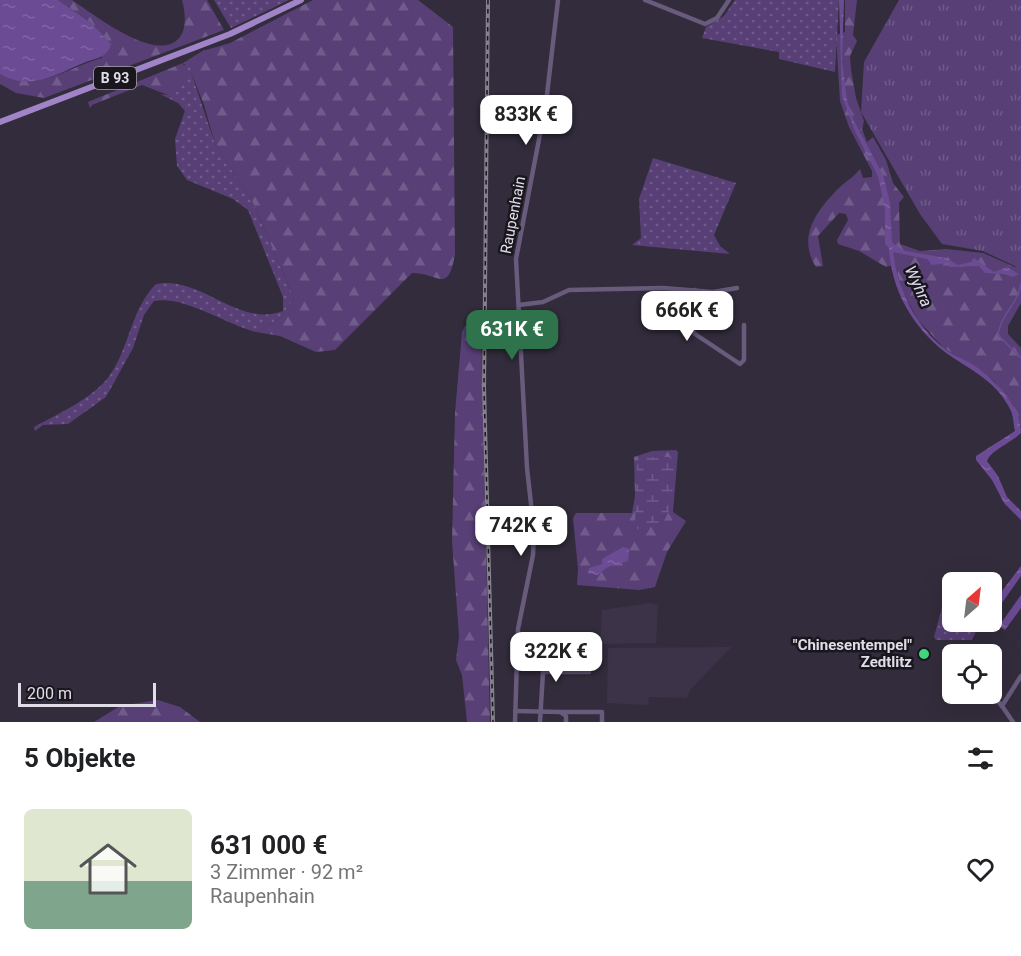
<!DOCTYPE html>
<html lang="de">
<meta charset="utf-8">
<style>
:root{--surface:#fff;--page:#f2f2f2;--text:#202124;--muted:#757577;--line:#e0e0e0;--accent:#2e734c}
body{margin:0;font-family:Roboto,sans-serif;background:var(--page);color:var(--text);height:100vh;display:flex;flex-direction:column;font-size:22px;white-space:nowrap}
*{box-sizing:border-box;margin:0}
p{font-size:20px;color:var(--muted)}
.icon{flex:none;width:33px;height:33px;fill:none;stroke:currentColor;stroke-width:2;stroke-linecap:round;stroke-linejoin:round}
.map{position:relative;height:722px;overflow:hidden}
.side{display:flex;flex-direction:column;background:var(--surface);flex:1}
.side>*{flex:none}
.needle{width:39px;rotate:28deg}
.tools{position:absolute;left:942px;top:572px;display:grid;gap:12px}
.tools a{display:grid;place-items:center;width:60px;height:60px;border-radius:9px;background:var(--surface);box-shadow:0 6px 24px #0002;font-size:30px}
.scale{position:absolute;left:18px;bottom:15px;width:138px;box-sizing:border-box;padding-left:6px;border:3px solid #e1dde8;border-top:0;font-size:16px;line-height:21px;white-space:nowrap;color:#e1dde8;-webkit-text-stroke:4px #19161d;paint-order:stroke}
.price{position:absolute;translate:-50% -51px;padding:0 14px;border-radius:12px;background:#fff;color:#222;font-size:20px;line-height:39px;filter:drop-shadow(0 2px 3px #0008)}
.price::after{content:'';position:absolute;left:50%;top:36px;width:18px;height:14px;margin-left:-9px;background:inherit;clip-path:polygon(0 0,100% 0,50% 100%)}
.price.current{background:var(--accent);color:#fff}
ul{padding:0;list-style:none}
li{display:flex;align-items:center;gap:18px;height:150px;padding:0 24px}
li+li{border-top:2px solid var(--line)}
li span{display:grid;place-items:center;flex:none;width:168px;height:120px;border-radius:9px;color:#555}
li>.icon{margin-inline-start:auto}
span .icon{width:72px;height:72px;fill:#fffc;stroke-width:1}
li b{font-size:26px}
h2{display:flex;justify-content:space-between;align-items:center;height:72px;padding:0 24px;font-size:26px}
.map>svg:first-child{display:block}
.built{fill:#3c3349}
.grass{fill:url(#grass-dots)}
.forest{fill:url(#forest-firs)}
.wetland{fill:url(#wetland-marsh)}
.park{fill:url(#park-tufts)}
.water{fill:url(#water-ripples)}
.lines{fill:none;stroke-linecap:round;stroke-linejoin:round}
.stream{stroke:#6c4b95;stroke-width:1.5}
.minor{stroke:#685b7c;stroke-width:4.5}
.major{stroke:#a084c7;stroke-width:6}
.rail-casing{stroke:#86818f;stroke-width:4}
.rail{stroke:#19161d;stroke-width:1.5;stroke-dasharray:4.5;stroke-linecap:butt}
.poi-dot{fill:#3ed77d;stroke:#19161d;stroke-width:2}
.labels{text-anchor:middle;stroke-width:5;stroke-linejoin:round;paint-order:stroke}
.shield{fill:#19161d;stroke:#a5a1ab;stroke-width:1.5}
.shield-label{font-size:14px;font-weight:bold;fill:#e1dde8}
.street-label{font-size:15px;fill:#e1dde8;stroke:#19161d}
.poi-label{font-size:15px;font-weight:bold;fill:#e1dde8;stroke:#19161d;text-anchor:end}
.water-label{font-size:16px;font-style:italic;fill:#e3dbf0;stroke:#19161d}
</style>
<div class="map">
<svg width="1021" height="722" viewBox="0 0 1021 722">
<defs>
<pattern id="grass-dots" width="8" height="8" patternUnits="userSpaceOnUse" patternTransform="scale(1.5)"><rect width="8" height="8" fill="#584076"/><path d="M2 2h.1M6 6h.1" fill="none" stroke="#705b8a" stroke-width="1.8" stroke-linecap="round"/></pattern>
<pattern id="forest-firs" width="22" height="20" patternUnits="userSpaceOnUse" patternTransform="scale(1.5)"><rect width="22" height="20" fill="#584076"/><path d="M5 1l3.5 6h-7zM16 11l3.5 6h-7z" fill="#705b8a"/></pattern>
<pattern id="wetland-marsh" width="20" height="14" patternUnits="userSpaceOnUse" patternTransform="scale(1.5)"><rect width="20" height="14" fill="#584076"/><path d="M1 5h8M5 5V1M11 12h8M15 12V8" fill="none" stroke="#705b8a"/></pattern>
<pattern id="park-tufts" width="24" height="20" patternUnits="userSpaceOnUse" patternTransform="scale(1.5)"><rect width="24" height="20" fill="#584076"/><path d="M3 7l-1-3M5 7V3M7 7l1-3M15 17l-1-3M17 17v-4M19 17l1-3" fill="none" stroke="#705b8a"/></pattern>
<pattern id="water-ripples" width="26" height="14" patternUnits="userSpaceOnUse" patternTransform="scale(1.5)"><rect width="26" height="14" fill="#6c4b95"/><path d="M2 4q2-2 4 0t4 0M15 11q2-2 4 0t4 0" fill="none" stroke="#8164a4"/></pattern>
</defs>
<rect width="100%" height="100%" fill="#322c3c"/>
<g class="built">
<polygon points="650,603 658,605 656,643 600,644 602,610"/>
<polygon points="731,647 690,690 687,698 649,697 648,705 607,703 608,648"/>
</g>
<g class="grass">
<polygon points="214,0 289,0 231,28"/>
<polygon points="735,0 839,0 835,72 779,59 779,52 702,38 706,27 724,16"/>
<path d="M204,50H206L191,72L215,144L253,203L294,298L281,318L256,332C225,324 184,295 154,301L144,315L133,348L106,397L68,424L43,425L35,431L34,427C58,414 95,397 110,375C130,346 131,309 156,284C201,275 238,328 283,311V297L248,210L233,199L187,180L177,166L175,139L185,111L178,103L160,94L168,95L185,64L183,63Z"/>
<polygon points="653,158 736,183 714,235 720,246 730,254 632,245 641,238 639,199"/>
<polygon points="951,574 977,582 952,582 952,621 981,621 972,640 936,640 934,637"/>
</g>
<g class="forest">
<path d="M58,0H72C92,13 158,66 180,37C187,28 185,10 182,0H207L224,30L44,98L16,93L0,84V74C37,94 68,67 102,58L91,23Z"/>
<path d="M313,0H418L453,27L455,254C448,295 439,273 412,273L335,350L316,352L280,336L256,332L281,318L294,298L253,203L215,144L204,105L191,72L194,61L206,50L230,43Z"/>
<path d="M845,0H857L853,35L857,41L850,56L851,69L856,98L864,121L862,129L867,142L873,137L886,160L893,183L904,197L899,203L900,244L920,251L946,249L983,253L1015,267L1020,264L1021,241V303L1008,326V334L1021,348V427L1016,412L994,381L944,348L918,320L902,291L895,265L886,267L859,251L838,244L837,240L848,220L846,214L839,213L818,236L823,266L816,267C797,237 816,211 839,188C846,181 854,177 860,169L863,178L872,177V171L849,127L840,101L836,35L845,32Z"/>
<polygon points="183,63 187,75 168,95 142,85 92,105 90,108 88,102"/>
<polygon points="475,323 481,331 490,722 467,722 462,675 456,660 459,636 452,541 455,413 462,332 465,326"/>
<polygon points="676,450 678,452 673,512 686,521 667,552 655,587 639,590 577,585 578,569 573,518 576,513 632,513 635,496 634,457 652,451"/>
<polygon points="158,700 180,707 200,722 94,722 120,706"/>
</g>
<path class="wetland" d="M644,457H669L674,461C672,485 676,515 655,530L650,525L638,530L635,524L637,466L638,460Z"/>
<polygon class="park" points="899,0 1021,0 1021,269 983,251 942,244 920,214 861,112 864,62"/>
<g class="water">
<path d="M0,0H58L91,23L111,44C107,58 97,58 86,62C56,74 32,92 0,74Z"/>
<path d="M839,0H844L842,61L847,101L853,119L883,175L890,203L892,243L905,251L946,258L958,265L971,262L974,258L994,272L1007,267L1019,274L1013,277L1004,274L985,273L979,266L949,267V263L932,265L927,259L893,252C898,289 914,324 944,348C952,355 963,359 972,364C994,379 1021,405 1021,433C1012,442 990,451 987,461L998,476L1007,497L1021,511V520L1004,503L992,480L976,460V456L1015,431C1013,424 1014,416 1010,409C997,383 975,372 952,357C916,333 891,292 889,248L885,244V209L878,176L855,131L842,96Z"/>
<polygon points="623,547 629,549 628,561 608,567 597,575 588,573 589,568 602,564 602,559"/>
<polygon points="1021,566 1021,576 992,617 992,604"/>
<polygon points="1021,595 1021,608 1005,630 999,626"/>
</g>
<g class="lines">
<path class="stream" d="M1021,283C1019,303 1000,315 998,335L1021,358"/>
<g class="minor">
<polyline points="645,0 705,24 717,18 729,0"/>
<polyline points="695,290 690,326 695,334 740,364 744,360 744,325"/>
<polyline points="519,305 543,302 569,290 663,288 713,292 737,288"/>
<polyline points="981,654 983,646"/>
<polyline points="991,693 1002,706"/>
<polyline points="515,711 560,712 566,716 566,722"/>
<polyline points="560,712 602,712 602,722"/>
<polyline points="515,722 518,629 533,555 534,531 527,468 516,259 546,103 558,0"/>
<polyline points="540,722 543,672 589,672"/>
<polyline points="1013,722 1002,706 1021,676"/>
</g>
<polyline class="major" points="0,122 230,34 301,0"/>
<defs>
<polyline id="rail" points="488,0 484,387 493,722"/>
</defs>
<use href="#rail" class="rail-casing"/>
<use href="#rail" class="rail"/>
</g>
<circle class="poi-dot" cx="924" cy="654" r="6"/>
<g class="labels">
<rect class="shield" x="94" y="67" width="42" height="22" rx="4.5"/>
<g class="shield-label">
<text x="115" y="83">B 93</text>
</g>
<g class="street-label">
<text transform="translate(513 215) rotate(-79)" y="5">Raupenhain</text>
</g>
<g class="poi-label">
<text x="912" y="650">"Chinesentempel"<tspan x="912" dy="17">Zedtlitz</tspan></text>
</g>
<g class="water-label">
<text transform="translate(919 286) rotate(65)" y="6">Wyhra</text>
</g>
</g>
</svg>
<div class="tools">
<a><svg class="needle" viewBox="-14 -14 28 28"><path d="M0-13l5 13h-10z" fill="#e53935"/><path d="M0 13l5-13h-10z" fill="#757577"/></svg></a>
<a><svg class="icon" aria-label="locate" viewBox="0 0 24 24"><circle cx="12" cy="12" r="6"/><path d="M12 2v4M12 18v4M2 12h4M18 12h4"/></svg></a>
</div>
<div class="scale">200 m</div>
<b class="price" style="left:526px;top:146px">833K €</b>
<b class="price" style="left:687px;top:342px">666K €</b>
<b class="price current" style="left:512px;top:361px">631K €</b>
<b class="price" style="left:521px;top:557px">742K €</b>
<b class="price" style="left:556px;top:683px">322K €</b>
</div>
<section class="side">
<h2>5 Objekte<svg class="icon" aria-label="filters" viewBox="0 0 24 24"><path d="M4 7h16M4 17h16"/><circle cx="9" cy="7" r="2"/><circle cx="15" cy="17" r="2"/></svg></h2>
<ul>
<li><span style="background:linear-gradient(#dfe7d0 60%,#7fa58c 0)"><svg class="icon" aria-label="home" viewBox="0 0 24 24"><path d="M3 11l9-7 9 7M6 9v11h12V9"/></svg></span><div><b>631 000 €</b><p>3 Zimmer · 92 m²</p><p>Raupenhain</p></div><svg class="icon" aria-label="heart" viewBox="0 0 24 24"><path d="M12 20l-8-8c-3-5 5-10 8-4 3-6 11-1 8 4z"/></svg></li>
</ul>
</section>
